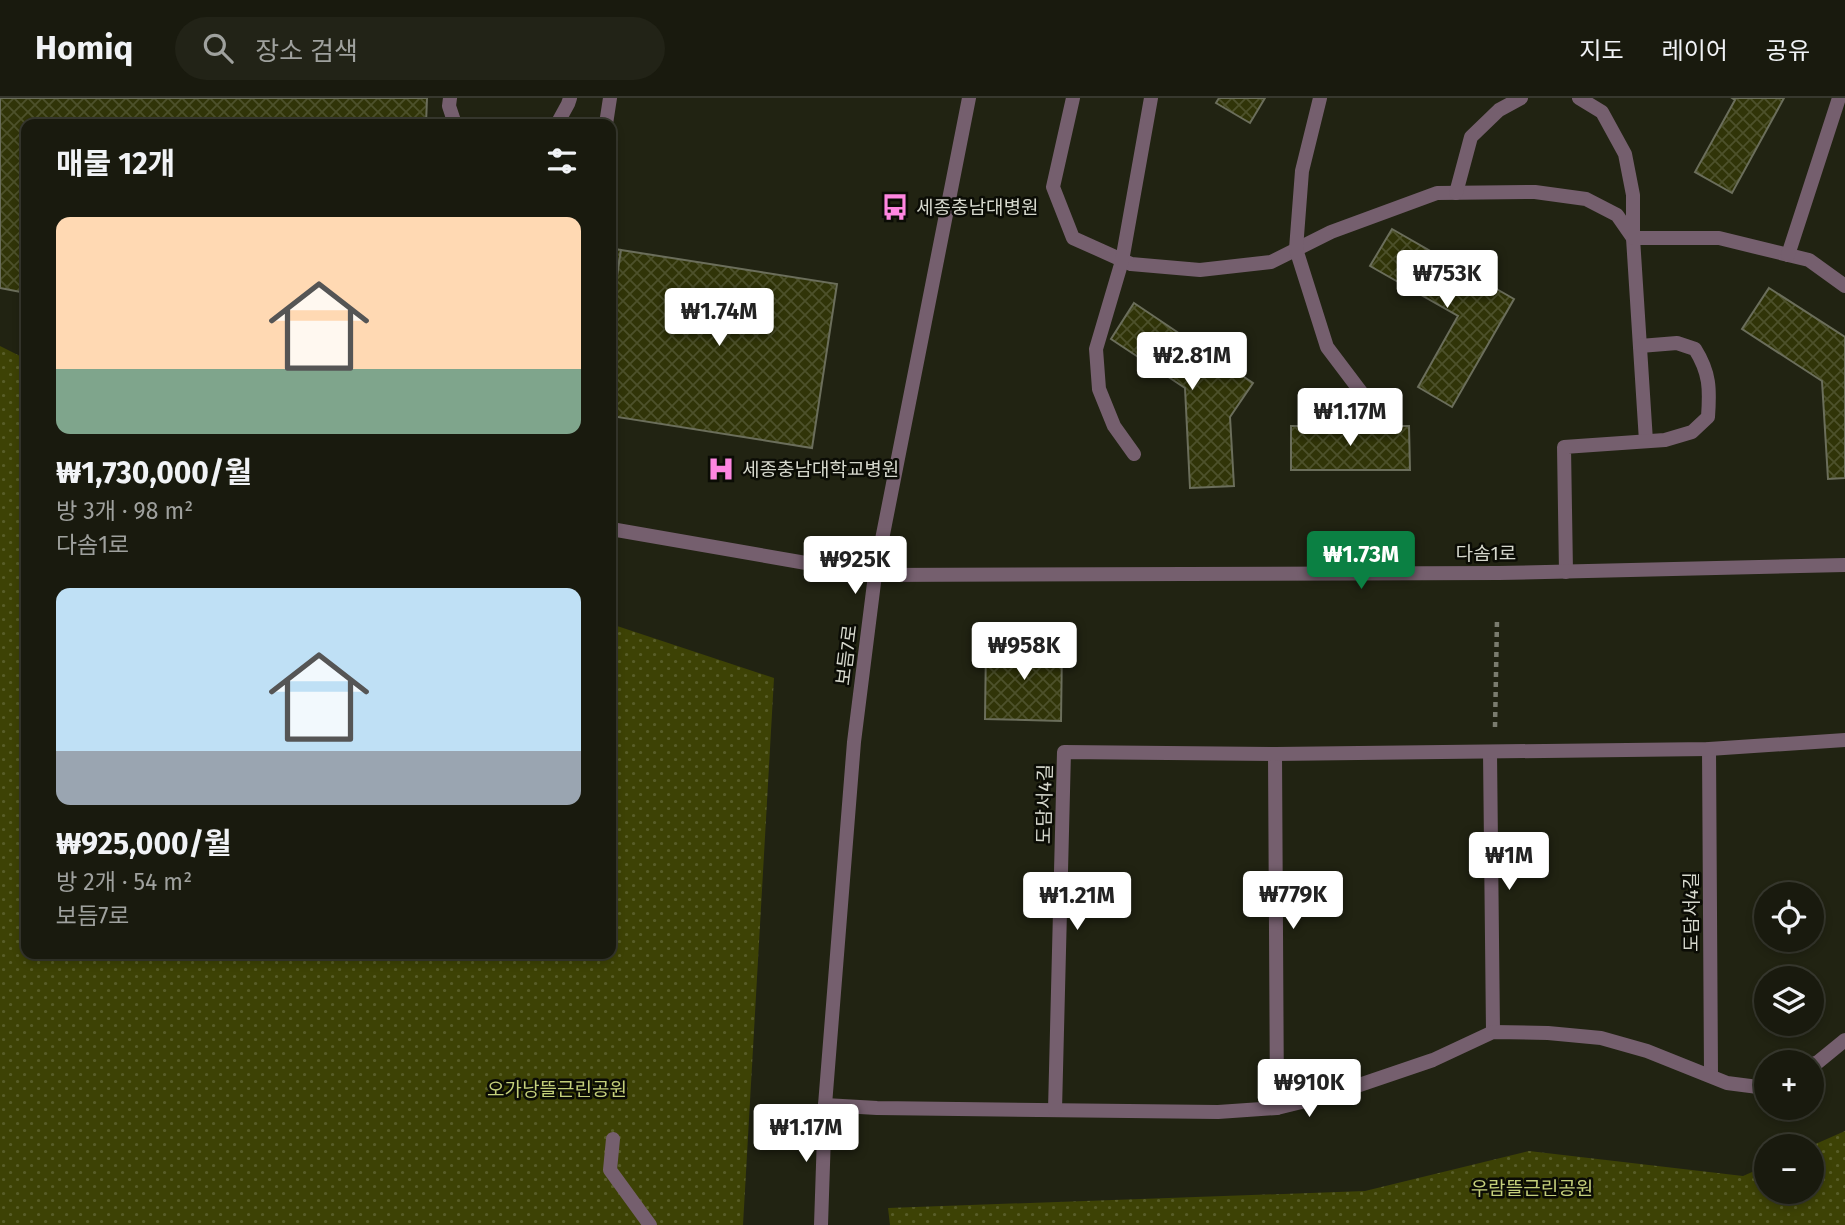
<!DOCTYPE html>
<html lang="ko">
<meta charset="utf-8">
<style>
:root{--surface:#191a0e;--page:#222317;--text:#f1f3f6;--muted:#9fa19e;--line:#37382e;--accent:#0b8043}
body{margin:0;font-family:"Fira Sans","Noto Sans KR",sans-serif;background:var(--page);color:var(--text);height:100vh;display:flex;flex-direction:column;font-size:26px;white-space:nowrap}
*{box-sizing:border-box;margin:0}
p{font-size:23px;color:var(--muted)}
.icon{flex:none;width:38px;height:38px;fill:none;stroke:currentColor;stroke-width:2;stroke-linecap:round;stroke-linejoin:round}
.map{position:relative;flex:1;overflow:hidden}
.side{position:absolute;left:21px;top:21px;width:595px;height:840px;display:flex;flex-direction:column;background:var(--surface);border-radius:14px;box-shadow:0 4px 10px #0003,0 0 0 2px var(--line)}
.side>*{flex:none}
.buttons{position:absolute;left:1754px;top:784px;display:grid;gap:14px}
.buttons a{display:grid;place-items:center;width:70px;height:70px;border-radius:50%;background:var(--surface);box-shadow:0 4px 10px #0003,0 0 0 2px var(--line);font-size:35px}
.price{position:absolute;translate:-50% -60px;padding:0 16px;border-radius:7px;background:#fff;color:#222;font-size:23px;line-height:46px;filter:drop-shadow(0 2px 4px #0008)}
.price::after{content:'';position:absolute;left:50%;top:42px;width:21px;height:16px;margin-left:-10px;background:inherit;clip-path:polygon(0 0,100% 0,50% 100%)}
.price.selected{background:var(--accent);color:#fff}
ul{padding:0;list-style:none}
li{display:grid;align-content:center;gap:14px;height:371px;padding:0 35px}
li span{display:grid;place-items:center;height:217px;border-radius:14px;color:#555}
li>.icon{margin-inline-start:auto}
span .icon{width:126px;height:126px;fill:#fffc;stroke-width:1}
li b{font-size:30px}
h2{display:flex;justify-content:space-between;align-items:center;height:84px;padding:0 35px;font-size:30px}
header{display:flex;align-items:center;gap:42px;box-sizing:border-box;height:98px;padding:0 35px;background:var(--surface);border-bottom:2px solid var(--line)}
header strong{font-size:33px}
nav{display:flex;gap:38px;margin-inline-start:auto;font-size:24px}
.search{width:490px;height:63px;background:var(--page);display:flex;align-items:center;gap:18px;box-sizing:border-box;padding:0 24px;border-radius:38px;color:var(--muted);font-size:26px}
.map>svg:first-child{display:block}
.park{fill:url(#park-dots)}
.building{fill:url(#building-cross-hatch);stroke:#6b6e5b;stroke-width:2}
.lines{fill:none;stroke-linecap:round;stroke-linejoin:round}
.path{stroke:#7a7c6e;stroke-width:4.5;stroke-dasharray:5 5;stroke-linecap:butt}
.service{stroke:#755f6e;stroke-width:14}
.minor{stroke:#755f6e;stroke-width:14}
.tertiary{stroke:#755f6e;stroke-width:14}
.labels{text-anchor:middle;stroke-width:5;stroke-linejoin:round;paint-order:stroke}
.poi-label{font-size:19px;fill:#d6d8cd;stroke:#0b0c05;text-anchor:start}
.street-label{font-size:19px;fill:#d6d8cd;stroke:#0b0c05}
.park-label{font-size:19px;fill:#c5d07b;stroke:#0b0c05}
</style>
<header>
<strong>Homiq</strong>
<div class="search"><svg class="icon" aria-label="search" viewBox="0 0 24 24"><circle cx="10" cy="10" r="6"/><path d="M15 15l6 6"/></svg>장소 검색</div>
<nav><a>지도</a><a>레이어</a><a>공유</a></nav>
</header>
<div class="map">
<svg width="1845" height="1127" viewBox="0 0 1845 1127">
<defs>
<pattern id="park-dots" width="8" height="8" patternUnits="userSpaceOnUse" patternTransform="scale(1.75)"><rect width="8" height="8" fill="#3d4205"/><path d="M2 2h.1M6 6h.1" fill="none" stroke="#585d28" stroke-width="1.8" stroke-linecap="round"/></pattern>
<pattern id="building-cross-hatch" width="8" height="8" patternUnits="userSpaceOnUse" patternTransform="scale(1.75)"><rect width="8" height="8" fill="#303408"/><path d="M0 0l8 8M0 8l8-8" fill="none" stroke="#4d512b"/></pattern>
</defs>
<rect width="100%" height="100%" fill="#212312"/>
<g class="park">
<polygon points="0,248 26,261 26,856 611,856 611,526 774,580 743,1127 0,1127"/>
<polygon points="1845,1033 1845,1127 890,1127 888,1110 1365,1093 1529,1053 1743,1078 1766,1068 1766,1094 1811,1094 1811,1048"/>
</g>
<g class="building">
<polygon points="0,0 427,0 426,26 26,26 26,195 0,190"/>
<polygon points="1219,0 1265,0 1250,25 1216,5"/>
<polygon points="1732,0 1784,0 1732,95 1695,74 1735,2"/>
<polygon points="1392,131 1514,201 1452,309 1418,289 1458,218 1370,168"/>
<polygon points="611,150 621,152 615,190 611,189"/>
<polygon points="621,152 837,186 812,350 611,318 611,218"/>
<polygon points="1769,190 1845,239 1845,380 1828,381 1822,283 1742,231"/>
<polygon points="1134,205 1253,285 1230,319 1234,388 1190,390 1185,290 1111,241"/>
<polygon points="1291,328 1409,328 1410,372 1291,372"/>
<polygon points="986,546 1062,547 1061,623 985,621"/>
</g>
<g class="lines">
<polyline class="path" points="1495,629 1497,522"/>
<g class="service">
<polyline points="450,0 449,8 455,26"/>
<polyline points="1073,0 1053,89 1073,140 1131,166 1200,172 1271,164 1331,134 1437,95 1535,94 1586,101 1617,117 1633,140 1646,343"/>
<polyline points="1320,0 1302,73 1296,151 1327,249 1361,294"/>
<polyline points="1579,0 1602,14 1625,56 1633,97 1633,140 1719,140 1809,162 1845,188"/>
<polyline points="557,26 568,6 570,0"/>
<polyline points="606,26 610,0"/>
<polyline points="1456,95 1471,39 1499,12 1521,0"/>
<polyline points="1788,157 1839,0"/>
<polyline points="1134,356 1114,328 1099,291 1096,251 1122,163 1151,0"/>
<polyline points="611,431 875,477"/>
<path d="M1566,474L1564,349L1665,342L1692,334L1708,319C1710,291 1710,275 1695,251L1677,245L1640,248"/>
<polyline points="613,1041 610,1072 650,1127"/>
</g>
<g class="minor">
<polyline points="1709,651 1711,977"/>
<polyline points="1490,654 1493,934"/>
<polyline points="1275,656 1277,1010"/>
<polyline points="1811,967 1818,964 1845,942"/>
<polyline points="825,1007 877,1010 1218,1014 1277,1010 1330,997 1433,962 1493,934 1548,935 1601,940 1647,953 1727,985 1758,989 1766,986"/>
<polyline points="1055,1012 1064,654 1275,656 1709,651 1845,642"/>
</g>
<g class="tertiary">
<polyline points="875,477 1499,475 1845,467"/>
<polyline points="821,1127 825,1007 854,644 875,477 969,0"/>
</g>
</g>
<defs>
<symbol id="bus-bare" viewBox="-9 -9 18 18"><path d="M-5-6H5V4H4V6H2V4H-2V6H-4V4H-5ZM-3.5-4V0h7V-4ZM-3.5 1.2v1.5H-2V1.2ZM2 1.2v1.5H3.5V1.2Z" fill="#fe86e0" stroke="#0b0c05" stroke-width="2.5" paint-order="stroke"/></symbol>
<symbol id="hospital-bare" viewBox="-9 -9 18 18"><path d="M-5-5h3v3.5h4V-5h3V5h-3V1.5h-4V5h-3Z" fill="#fe86e0" stroke="#0b0c05" stroke-width="2.5" paint-order="stroke"/></symbol>
</defs>
<g fill-rule="evenodd">
<use href="#bus-bare" x="876" y="90" width="38" height="38"/>
<use href="#hospital-bare" x="702" y="352" width="38" height="38"/>
</g>
<g class="labels">
<g class="poi-label">
<text x="916" y="116">세종충남대병원</text>
<text x="742" y="378">세종충남대학교병원</text>
</g>
<g class="street-label">
<text x="1486" y="462">다솜1로</text>
<text transform="translate(846 557) rotate(-83)" y="7">보듬7로</text>
<text transform="translate(1044 706) rotate(-89)" y="7">도담서4길</text>
<text transform="translate(1691 814) rotate(-90)" y="7">도담서4길</text>
</g>
<g class="park-label">
<text x="557" y="998">오가낭뜰근린공원</text>
<text x="1532" y="1097">우람뜰근린공원</text>
</g>
</g>
</svg>
<div class="buttons">
<a><svg class="icon" aria-label="locate" viewBox="0 0 24 24"><circle cx="12" cy="12" r="6"/><path d="M12 2v4M12 18v4M2 12h4M18 12h4"/></svg></a>
<a><svg class="icon" aria-label="layers" viewBox="0 0 24 24"><path d="M12 4l9 5-9 5-9-5zM3 14l9 5 9-5"/></svg></a>
<a>+</a>
<a>−</a>
</div>
<b class="price" style="left:1447px;top:212px">₩753K</b>
<b class="price" style="left:719px;top:250px">₩1.74M</b>
<b class="price" style="left:1192px;top:294px">₩2.81M</b>
<b class="price" style="left:1350px;top:350px">₩1.17M</b>
<b class="price selected" style="left:1361px;top:493px">₩1.73M</b>
<b class="price" style="left:855px;top:498px">₩925K</b>
<b class="price" style="left:1024px;top:584px">₩958K</b>
<b class="price" style="left:1509px;top:794px">₩1M</b>
<b class="price" style="left:1293px;top:833px">₩779K</b>
<b class="price" style="left:1077px;top:834px">₩1.21M</b>
<b class="price" style="left:1309px;top:1021px">₩910K</b>
<b class="price" style="left:806px;top:1066px">₩1.17M</b>
<section class="side">
<h2>매물 12개<svg class="icon" aria-label="filters" viewBox="0 0 24 24"><path d="M4 7h16M4 17h16"/><circle cx="9" cy="7" r="2"/><circle cx="15" cy="17" r="2"/></svg></h2>
<ul>
<li><span style="background:linear-gradient(#ffd9b3 70%,#7fa58c 0)"><svg class="icon" aria-label="home" viewBox="0 0 24 24"><path d="M3 11l9-7 9 7M6 9v11h12V9"/></svg></span><div><b>₩1,730,000/월</b><p>방 3개 · 98 m²</p><p>다솜1로</p></div></li>
<li><span style="background:linear-gradient(#bfe0f5 75%,#9aa5b1 0)"><svg class="icon" aria-label="home" viewBox="0 0 24 24"><path d="M3 11l9-7 9 7M6 9v11h12V9"/></svg></span><div><b>₩925,000/월</b><p>방 2개 · 54 m²</p><p>보듬7로</p></div></li>
</ul>
</section>
</div>
